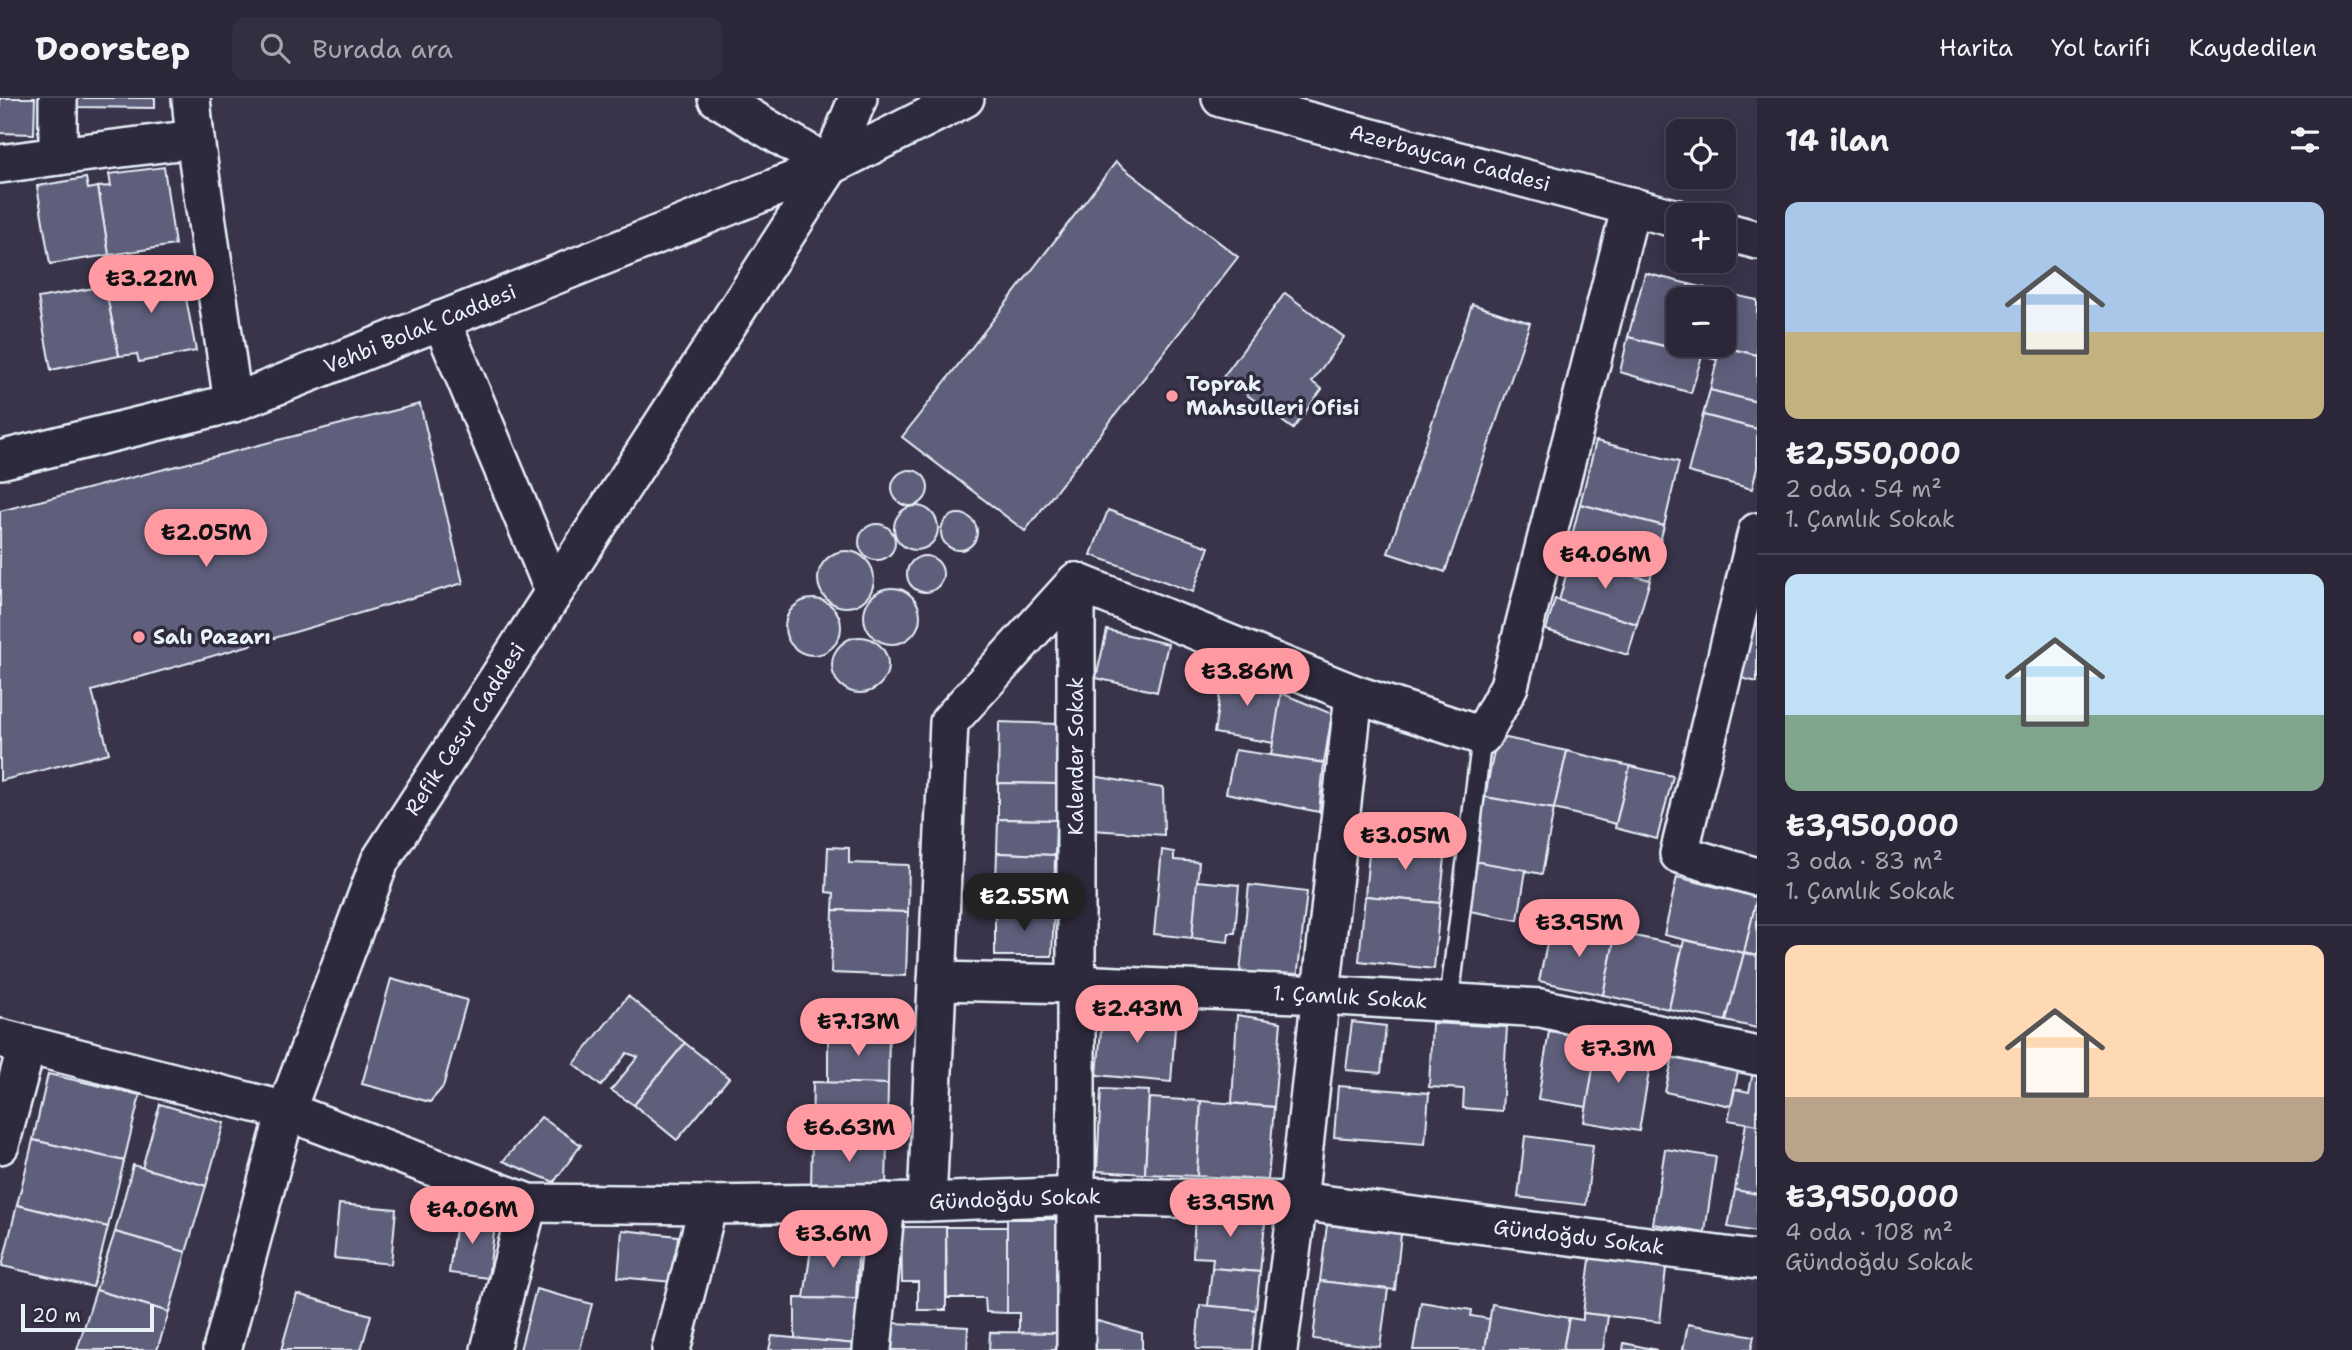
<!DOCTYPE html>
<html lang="tr">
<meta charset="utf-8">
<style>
:root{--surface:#2b2738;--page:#332f40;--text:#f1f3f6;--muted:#a6a5ae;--line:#474453;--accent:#ff9aa2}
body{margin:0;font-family:"Shantell Sans",sans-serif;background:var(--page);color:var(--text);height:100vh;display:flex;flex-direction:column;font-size:26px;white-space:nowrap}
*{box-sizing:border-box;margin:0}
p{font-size:23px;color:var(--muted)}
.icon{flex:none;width:38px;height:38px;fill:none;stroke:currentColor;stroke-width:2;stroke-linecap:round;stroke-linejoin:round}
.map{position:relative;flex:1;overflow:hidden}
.drawer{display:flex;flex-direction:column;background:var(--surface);width:595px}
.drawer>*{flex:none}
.buttons{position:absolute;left:1666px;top:21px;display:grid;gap:14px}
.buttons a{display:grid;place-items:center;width:70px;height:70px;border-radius:14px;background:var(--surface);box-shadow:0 4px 18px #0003,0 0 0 2px var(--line);font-size:35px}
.scale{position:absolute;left:21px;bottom:18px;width:133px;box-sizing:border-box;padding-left:7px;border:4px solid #e8f1f8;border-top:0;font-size:19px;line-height:24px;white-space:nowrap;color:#e8f1f8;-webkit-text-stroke:5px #2f2a3d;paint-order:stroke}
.price{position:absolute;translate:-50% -60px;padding:0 16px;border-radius:24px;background:var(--accent);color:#111;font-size:23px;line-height:46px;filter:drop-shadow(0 2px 4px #0008)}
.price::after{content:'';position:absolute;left:50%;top:42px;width:21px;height:16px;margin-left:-10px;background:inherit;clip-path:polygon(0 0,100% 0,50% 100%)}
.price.on{background:#222;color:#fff}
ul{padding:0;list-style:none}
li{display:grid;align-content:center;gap:14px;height:371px;padding:0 28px}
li+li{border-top:2px solid var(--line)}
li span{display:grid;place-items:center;height:217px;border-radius:14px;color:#555}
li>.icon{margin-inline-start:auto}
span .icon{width:126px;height:126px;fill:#fffc;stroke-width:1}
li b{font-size:30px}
h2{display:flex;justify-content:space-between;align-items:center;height:84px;padding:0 28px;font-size:30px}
header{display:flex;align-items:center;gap:42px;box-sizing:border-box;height:98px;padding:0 35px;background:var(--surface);border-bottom:2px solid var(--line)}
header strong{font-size:33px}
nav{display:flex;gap:38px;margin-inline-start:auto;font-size:24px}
.search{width:490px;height:63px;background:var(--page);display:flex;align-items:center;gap:18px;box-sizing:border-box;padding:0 24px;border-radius:14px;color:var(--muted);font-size:26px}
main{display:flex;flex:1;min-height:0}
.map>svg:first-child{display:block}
.building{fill:#5f5e7c;stroke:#e8f1f8;stroke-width:2}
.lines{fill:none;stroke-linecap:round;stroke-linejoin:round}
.service-casing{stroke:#e8f1f8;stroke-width:23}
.minor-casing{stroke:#e8f1f8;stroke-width:42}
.service{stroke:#2f2a3d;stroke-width:18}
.minor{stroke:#2f2a3d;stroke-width:37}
.poi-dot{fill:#ff9aa2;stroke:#2f2a3d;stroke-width:2.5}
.labels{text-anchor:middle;stroke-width:7;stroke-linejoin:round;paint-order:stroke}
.street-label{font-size:21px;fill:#e8f1f8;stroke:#2f2a3d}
.poi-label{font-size:21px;font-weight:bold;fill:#e8f1f8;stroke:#2f2a3d;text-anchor:start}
</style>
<header>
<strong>Doorstep</strong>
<div class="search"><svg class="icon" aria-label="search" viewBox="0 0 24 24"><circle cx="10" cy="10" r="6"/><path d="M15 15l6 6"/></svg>Burada ara</div>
<nav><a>Harita</a><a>Yol tarifi</a><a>Kaydedilen</a></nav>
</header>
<main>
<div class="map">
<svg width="1757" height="1252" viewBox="0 0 1757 1252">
<rect width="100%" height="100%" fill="#39344a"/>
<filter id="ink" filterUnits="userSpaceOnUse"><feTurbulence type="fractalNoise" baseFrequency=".0143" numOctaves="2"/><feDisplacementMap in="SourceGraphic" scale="14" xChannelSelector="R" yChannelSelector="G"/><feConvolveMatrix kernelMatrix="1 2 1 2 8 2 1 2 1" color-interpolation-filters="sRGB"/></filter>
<g filter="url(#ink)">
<g class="building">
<polygon points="0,0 35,0 34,36 0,35"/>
<polygon points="78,0 155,0 155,10 78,9"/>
<polygon points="1116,64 1238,159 1025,433 902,339"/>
<polygon points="164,69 175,147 109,157 98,89 111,88 109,76"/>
<polygon points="86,80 88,91 98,89 109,157 50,166 37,88"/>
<polygon points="180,168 196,253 139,264 137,256 119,258 104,183"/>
<polygon points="1645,175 1689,186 1685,201 1678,201 1678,230 1673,250 1628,239"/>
<polygon points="1689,186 1734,197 1724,236 1724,201 1685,201"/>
<polygon points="105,188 119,258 51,272 38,200"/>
<polygon points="1285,195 1344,239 1312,284 1322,291 1293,331 1223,279"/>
<polygon points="1734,197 1757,202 1757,257 1720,248 1724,247 1724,236"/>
<polygon points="1472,206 1530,225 1445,474 1388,455"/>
<polygon points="1678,230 1678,247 1721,247 1717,262 1673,250"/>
<polygon points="1628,239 1702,258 1691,295 1620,274"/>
<polygon points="1720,248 1757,257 1757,304 1710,292"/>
<polygon points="1710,292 1757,304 1757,331 1703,317"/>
<polygon points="420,306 463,485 92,593 109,655 0,683 0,413"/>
<polygon points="1703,317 1757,331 1757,370 1752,391 1688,374"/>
<polygon points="1596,343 1679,364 1664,428 1580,406"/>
<circle cx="910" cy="390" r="18"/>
<polygon points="1580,406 1664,428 1650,482 1566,461"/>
<circle cx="916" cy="430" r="22"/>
<polygon points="1108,412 1209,449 1193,494 1091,457"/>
<circle cx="959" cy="434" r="18"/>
<circle cx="877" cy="444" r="18"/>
<circle cx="846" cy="481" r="28"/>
<circle cx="925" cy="476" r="18"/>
<polygon points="1570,462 1650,482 1637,526 1559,503"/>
<circle cx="892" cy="518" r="28"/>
<polygon points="1555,501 1637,526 1628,557 1546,532"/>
<circle cx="813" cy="529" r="28"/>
<polygon points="1757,516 1757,584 1741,580"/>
<polygon points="1107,532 1168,546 1157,594 1096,580"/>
<circle cx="860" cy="567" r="28"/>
<polygon points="1224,568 1281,595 1274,645 1214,635"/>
<polygon points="1281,595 1332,616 1324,665 1271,657"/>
<polygon points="999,624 1059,626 1057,686 998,685"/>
<polygon points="1497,638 1567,653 1554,711 1485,699"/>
<polygon points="1235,652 1324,665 1319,714 1226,695"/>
<polygon points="1567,653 1630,668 1616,726 1554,711"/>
<polygon points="1630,668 1673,678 1657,741 1615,730"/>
<polygon points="1093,678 1163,690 1164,737 1093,732"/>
<polygon points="998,685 1057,686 1056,722 998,721"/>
<polygon points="1485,699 1554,711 1542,776 1473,763"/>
<polygon points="998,721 1056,722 1055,757 997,755"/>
<polygon points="1370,744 1446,751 1440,805 1365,798"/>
<polygon points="828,749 849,750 849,765 909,767 908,814 833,812 834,795 826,794"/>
<polygon points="1162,752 1174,754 1174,762 1199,764 1192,840 1154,836"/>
<polygon points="997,755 1055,757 1054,812 995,811"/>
<polygon points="1473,763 1526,772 1518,822 1464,812"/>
<polygon points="1677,779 1757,799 1744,855 1664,837"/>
<polygon points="1197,783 1239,787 1235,835 1229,835 1228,844 1192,840"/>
<polygon points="1249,787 1307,794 1297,881 1240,875"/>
<polygon points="1365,798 1440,805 1434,871 1359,863"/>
<polygon points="1757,799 1757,858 1744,855"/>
<polygon points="995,811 1054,812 1052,858 995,858"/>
<polygon points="833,812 908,814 906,878 831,875"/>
<polygon points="1575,827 1616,834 1603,897 1539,883 1550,832 1573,837"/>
<polygon points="1616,834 1682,848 1669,911 1603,897"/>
<polygon points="1684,842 1744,855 1726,923 1669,911"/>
<polygon points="1744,855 1757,858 1757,930 1726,923"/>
<polygon points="391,881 467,902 443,989 430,1004 362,986"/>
<polygon points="628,898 685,945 634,1007 611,992 638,959 627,955 601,988 574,966"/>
<polygon points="1103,910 1176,917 1171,984 1097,977"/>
<polygon points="1237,917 1281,924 1274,1009 1232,1005"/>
<polygon points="1352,924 1386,928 1381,975 1346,972"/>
<polygon points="1432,925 1507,929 1502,1013 1463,1010 1464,991 1429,989"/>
<polygon points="1549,933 1598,941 1587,1009 1538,1001"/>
<polygon points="828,935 889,936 888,986 828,985"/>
<polygon points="1598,941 1653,950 1639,1033 1584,1024"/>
<polygon points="685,945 729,980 677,1042 634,1007"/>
<polygon points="1674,954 1739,968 1731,1008 1665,994"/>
<polygon points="1754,969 1757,969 1757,1027 1728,1022 1735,991 1749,994"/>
<polygon points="48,976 140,997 124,1063 33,1042"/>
<polygon points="813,984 888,986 887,1042 812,1040"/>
<polygon points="1338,988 1429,995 1425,1046 1334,1039"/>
<polygon points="1101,991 1149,993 1145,1076 1097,1073"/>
<polygon points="1149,1000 1201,1003 1197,1078 1145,1076"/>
<polygon points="1201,1003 1274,1009 1268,1082 1197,1078"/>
<polygon points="160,1006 224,1025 206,1088 142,1070"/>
<polygon points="541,1019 581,1047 554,1084 503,1063"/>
<polygon points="1746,1025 1757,1027 1757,1096 1735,1092"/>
<polygon points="1525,1038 1593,1047 1586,1107 1518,1099"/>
<polygon points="812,1040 887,1042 886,1091 811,1089"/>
<polygon points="33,1042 124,1063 108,1129 17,1107"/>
<polygon points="1665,1051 1716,1059 1705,1134 1653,1126"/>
<polygon points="133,1067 206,1088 186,1154 115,1134"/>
<polygon points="1735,1092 1757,1096 1757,1134 1728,1129"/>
<polygon points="339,1106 396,1111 391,1166 334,1160"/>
<polygon points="17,1107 108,1129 93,1189 2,1168"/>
<polygon points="1195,1112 1266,1115 1260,1174 1212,1170 1213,1160 1193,1159"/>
<polygon points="457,1115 496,1120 488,1180 449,1175"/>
<polygon points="1007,1121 1061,1121 1060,1235 1019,1235 1019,1215 1007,1215"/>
<polygon points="1327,1127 1401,1136 1395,1192 1320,1183"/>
<polygon points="901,1129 946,1129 946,1212 918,1212 918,1184 902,1184"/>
<polygon points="946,1129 1007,1129 1007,1215 986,1214 985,1200 947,1200"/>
<polygon points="622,1132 678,1138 673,1184 618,1179"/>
<polygon points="115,1134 186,1154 169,1214 96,1192"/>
<polygon points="859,1139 856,1201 804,1200 812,1144"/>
<polygon points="1591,1154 1667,1162 1660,1224 1583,1215"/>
<polygon points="1212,1170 1260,1174 1256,1212 1208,1208"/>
<polygon points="1320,1183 1388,1191 1380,1249 1313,1241"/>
<polygon points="536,1191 592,1206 580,1252 520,1252"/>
<polygon points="96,1192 169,1214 157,1252 77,1252"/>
<polygon points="297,1196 371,1217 361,1252 281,1252"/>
<polygon points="795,1200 856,1201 856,1246 795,1241"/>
<polygon points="1421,1204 1472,1212 1471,1218 1490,1221 1485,1252 1413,1252"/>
<polygon points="1492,1206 1569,1220 1563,1252 1485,1252"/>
<polygon points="1200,1207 1256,1212 1252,1252 1196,1251"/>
<polygon points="1583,1215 1608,1218 1603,1252 1563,1252 1569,1220 1583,1222"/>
<polygon points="1094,1222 1142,1235 1142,1252 1095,1252"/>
<polygon points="894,1225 968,1229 967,1252 892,1252"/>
<polygon points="1688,1226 1754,1238 1751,1252 1683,1252"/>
<polygon points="990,1234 1060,1235 1060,1252 989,1252"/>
<polygon points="772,1238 856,1246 856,1252 769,1252"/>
<polygon points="1624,1245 1657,1252 1623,1252"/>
</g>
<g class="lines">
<defs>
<polyline id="service" points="1449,904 1482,638"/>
<g id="minor">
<polyline points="191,0 195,41 233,305"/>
<polyline points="717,0 830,68"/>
<polyline points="1221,0 1678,121"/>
<polyline points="58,58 195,41"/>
<polyline points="0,66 58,58 58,0"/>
<polyline points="1724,133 1757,142"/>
<polyline points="441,222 554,493"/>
<polyline points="0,362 233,305 830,68 965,0"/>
<polyline points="1757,434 1679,756 1757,779"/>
<polyline points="1076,484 1354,596 1482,638 1509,588 1631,108"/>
<polyline points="1076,484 1076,1252"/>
<polyline points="937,883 1076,886 1320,897 1541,910 1757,958"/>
<polyline points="0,940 286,1013 528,1105 708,1107 927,1104 1077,1098 1298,1103 1757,1162"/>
<polyline points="0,1047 27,947"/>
<polyline points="927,1104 949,624 1076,484"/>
<polyline points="222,1252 286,1013 380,763 830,68 858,0"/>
<polyline points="490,1252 528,1105"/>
<polyline points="671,1252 708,1107"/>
<polyline points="872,1252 886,1104"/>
<polyline points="1278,1252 1298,1103 1354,596"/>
</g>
</defs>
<use href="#service" class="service-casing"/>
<use href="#minor" class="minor-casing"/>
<use href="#service" class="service"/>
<use href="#minor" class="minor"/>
</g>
</g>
<g class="poi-dot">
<circle cx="1172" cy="298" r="7"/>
<circle cx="139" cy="539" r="7"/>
</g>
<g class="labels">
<g class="street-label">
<text transform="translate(1450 60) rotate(15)" y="7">Azerbaycan Caddesi</text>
<text transform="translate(420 231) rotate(-22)" y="7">Vehbi Bolak Caddesi</text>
<text transform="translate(465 631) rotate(-57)" y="7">Refik Cesur Caddesi</text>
<text transform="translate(1076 658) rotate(-90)" y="7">Kalender Sokak</text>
<text transform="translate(1350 899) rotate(3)" y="7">1. Çamlık Sokak</text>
<text transform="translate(1015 1101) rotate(-2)" y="7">Gündoğdu Sokak</text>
<text transform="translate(1579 1139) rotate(7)" y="7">Gündoğdu Sokak</text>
</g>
<g class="poi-label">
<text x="1186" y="293">Toprak<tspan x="1186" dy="24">Mahsulleri Ofisi</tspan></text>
<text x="153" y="546">Salı Pazarı</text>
</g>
</g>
</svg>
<div class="buttons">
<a><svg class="icon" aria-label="locate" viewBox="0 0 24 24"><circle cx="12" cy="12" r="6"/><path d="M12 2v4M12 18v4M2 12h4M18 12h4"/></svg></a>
<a>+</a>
<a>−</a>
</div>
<div class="scale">20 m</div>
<b class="price" style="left:151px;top:217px">₺3.22M</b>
<b class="price" style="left:206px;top:471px">₺2.05M</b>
<b class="price" style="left:1605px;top:493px">₺4.06M</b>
<b class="price" style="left:1247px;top:610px">₺3.86M</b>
<b class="price" style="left:1405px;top:774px">₺3.05M</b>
<b class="price on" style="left:1024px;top:835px">₺2.55M</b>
<b class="price" style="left:1579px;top:861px">₺3.95M</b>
<b class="price" style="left:1137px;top:947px">₺2.43M</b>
<b class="price" style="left:858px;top:960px">₺7.13M</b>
<b class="price" style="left:1618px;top:987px">₺7.3M</b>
<b class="price" style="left:849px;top:1066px">₺6.63M</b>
<b class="price" style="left:1230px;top:1141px">₺3.95M</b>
<b class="price" style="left:472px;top:1148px">₺4.06M</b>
<b class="price" style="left:833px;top:1172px">₺3.6M</b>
</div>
<section class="drawer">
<h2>14 ilan<svg class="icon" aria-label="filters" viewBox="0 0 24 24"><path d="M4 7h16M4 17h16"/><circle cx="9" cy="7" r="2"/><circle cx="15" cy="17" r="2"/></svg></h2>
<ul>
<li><span style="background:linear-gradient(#a9c7e8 60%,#c2b280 0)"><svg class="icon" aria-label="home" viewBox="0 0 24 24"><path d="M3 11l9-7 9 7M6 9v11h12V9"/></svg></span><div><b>₺2,550,000</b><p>2 oda · 54 m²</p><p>1. Çamlık Sokak</p></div></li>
<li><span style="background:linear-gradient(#bfe0f5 65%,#7fa58c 0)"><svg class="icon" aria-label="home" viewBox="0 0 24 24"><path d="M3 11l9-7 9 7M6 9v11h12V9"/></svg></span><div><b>₺3,950,000</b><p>3 oda · 83 m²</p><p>1. Çamlık Sokak</p></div></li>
<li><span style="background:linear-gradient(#ffd9b3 70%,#b9a48a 0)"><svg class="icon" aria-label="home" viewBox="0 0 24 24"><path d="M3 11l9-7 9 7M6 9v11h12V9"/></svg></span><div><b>₺3,950,000</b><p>4 oda · 108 m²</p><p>Gündoğdu Sokak</p></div></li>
</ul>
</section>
</main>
